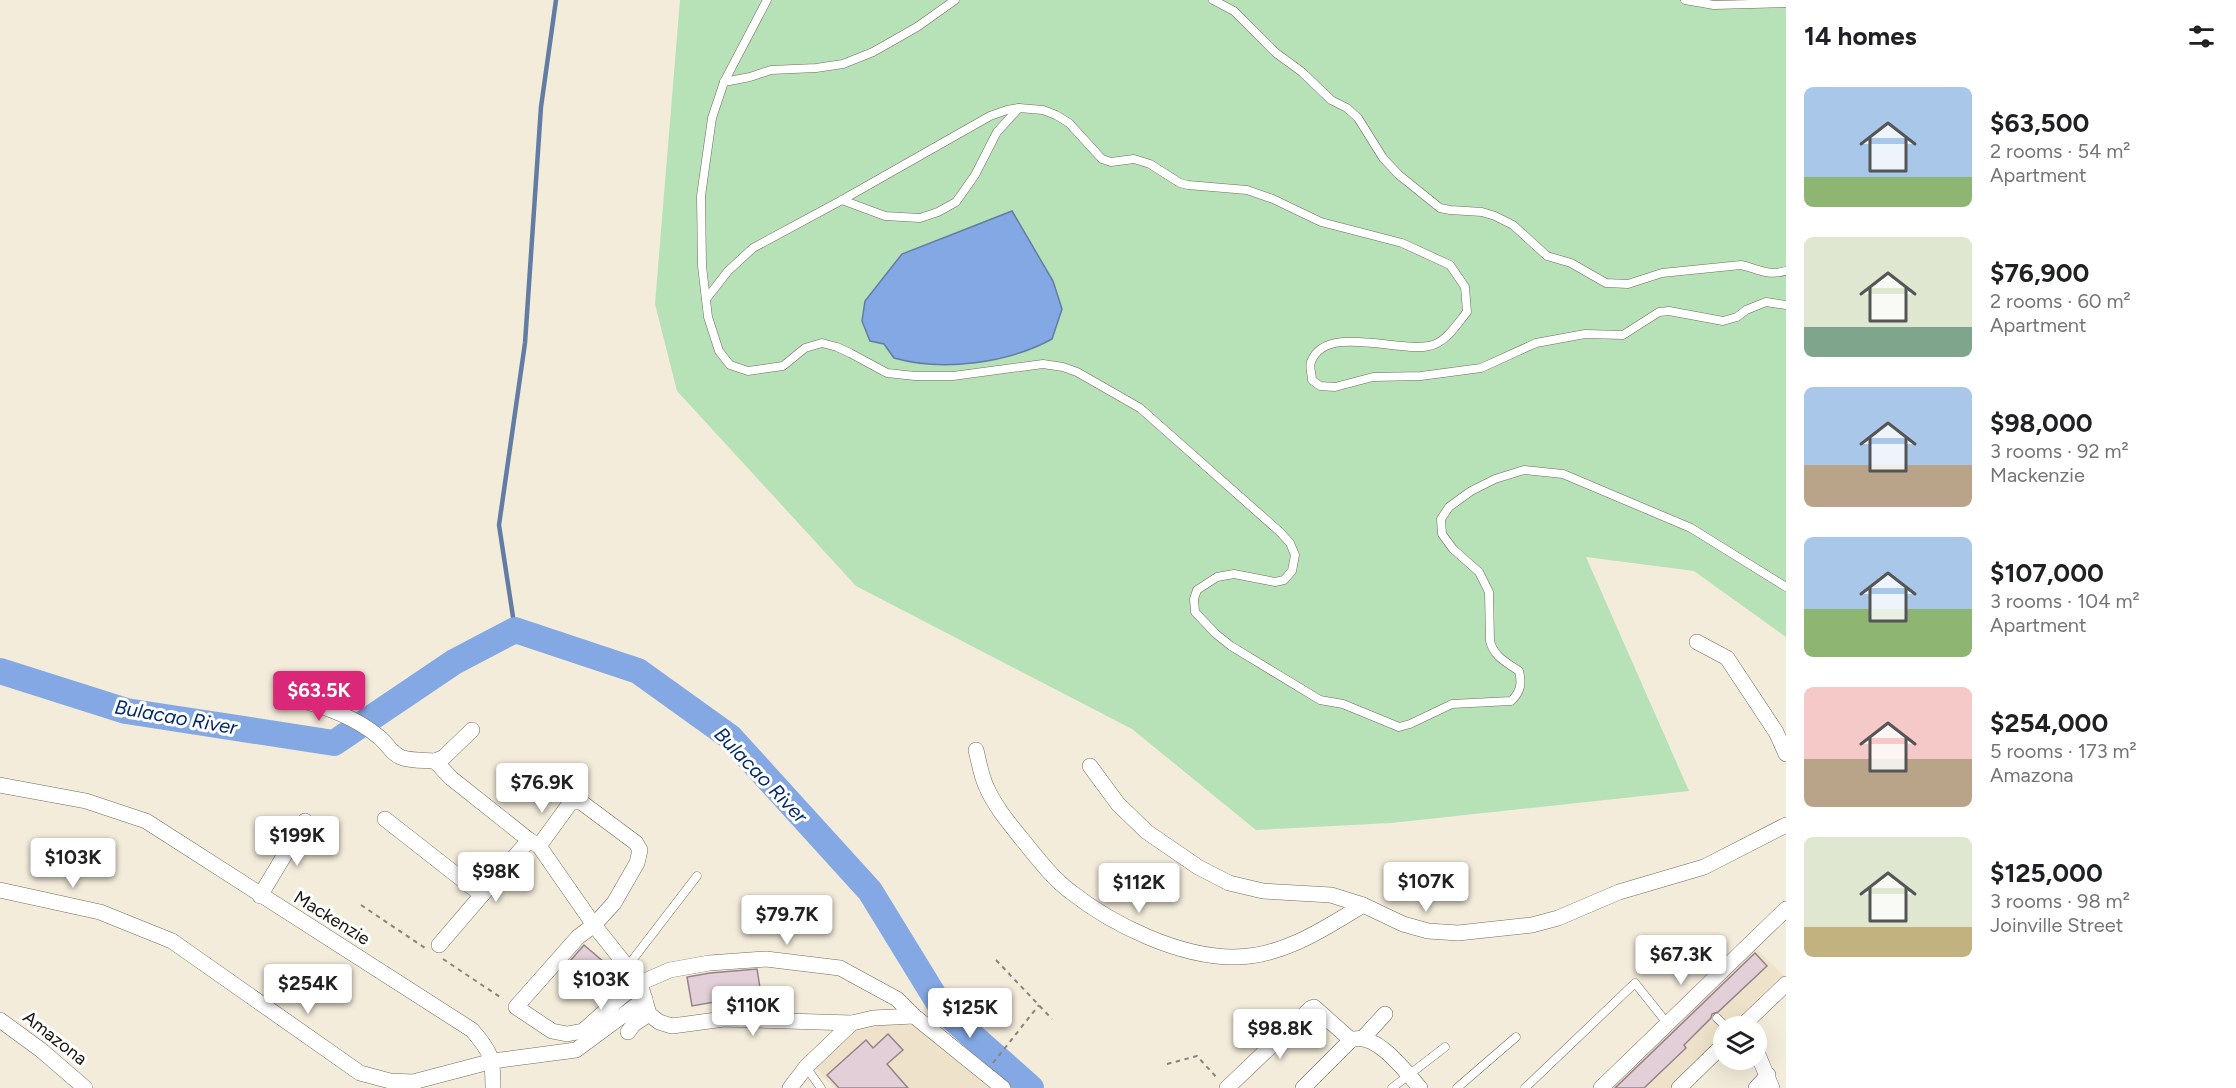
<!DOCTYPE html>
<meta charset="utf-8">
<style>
:root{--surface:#fff;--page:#f2f2f2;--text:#202124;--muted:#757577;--accent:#db2777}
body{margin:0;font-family:Figtree,sans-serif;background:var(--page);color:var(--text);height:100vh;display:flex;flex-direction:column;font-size:22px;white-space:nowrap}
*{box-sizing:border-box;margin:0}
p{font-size:20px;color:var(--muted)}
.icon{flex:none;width:33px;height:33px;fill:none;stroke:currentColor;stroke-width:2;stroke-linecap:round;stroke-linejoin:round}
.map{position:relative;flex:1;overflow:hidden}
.side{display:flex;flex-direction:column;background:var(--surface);width:450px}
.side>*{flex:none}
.buttons{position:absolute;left:1713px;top:1016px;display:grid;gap:12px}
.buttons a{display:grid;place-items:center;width:54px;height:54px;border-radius:50%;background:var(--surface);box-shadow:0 6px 24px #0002;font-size:30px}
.price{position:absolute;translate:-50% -51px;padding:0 14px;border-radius:6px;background:#fff;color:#222;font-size:20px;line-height:39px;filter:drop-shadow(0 2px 3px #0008)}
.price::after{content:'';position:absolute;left:50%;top:36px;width:18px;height:14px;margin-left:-9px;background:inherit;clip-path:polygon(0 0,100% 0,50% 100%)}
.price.current{background:var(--accent);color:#fff}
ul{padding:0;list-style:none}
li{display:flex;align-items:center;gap:18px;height:150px;padding:0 18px}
li span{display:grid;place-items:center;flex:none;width:168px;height:120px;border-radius:9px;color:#555}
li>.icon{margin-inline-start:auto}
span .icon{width:72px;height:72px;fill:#fffc;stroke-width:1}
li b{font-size:26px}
h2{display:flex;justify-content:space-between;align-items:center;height:72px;padding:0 18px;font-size:26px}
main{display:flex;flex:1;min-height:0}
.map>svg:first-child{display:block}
.built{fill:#eee2ca}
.green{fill:#b7e1b7}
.water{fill:#84a8e4;stroke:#637ca4;stroke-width:1.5}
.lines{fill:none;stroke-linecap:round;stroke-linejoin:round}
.stream{stroke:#637ca4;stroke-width:4.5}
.river{stroke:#84a8e4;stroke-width:26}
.building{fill:#e3cfd7;stroke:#94828a;stroke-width:1.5}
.lane-casing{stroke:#726b5c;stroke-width:9}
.street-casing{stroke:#726b5c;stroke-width:16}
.path{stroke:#898378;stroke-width:2;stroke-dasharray:4.5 4.5;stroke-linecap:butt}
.lane{stroke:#fff;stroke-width:8}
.street{stroke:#fff;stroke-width:15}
.labels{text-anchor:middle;stroke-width:6;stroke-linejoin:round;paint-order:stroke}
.street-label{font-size:18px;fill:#17140e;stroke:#fff}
.water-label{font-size:20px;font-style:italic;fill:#022a6e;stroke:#fff}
</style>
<main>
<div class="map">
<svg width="1786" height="1088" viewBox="0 0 1786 1088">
<rect width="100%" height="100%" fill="#f4ecdb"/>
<g class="built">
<polygon points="1752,944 1786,978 1736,1026 1724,1026 1723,1038 1671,1088 1602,1088"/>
<polygon points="882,1022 921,1026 993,1088 834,1088 813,1065 856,1026"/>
</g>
<polygon class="green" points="680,0 1786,0 1786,637 1694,571 1586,557 1689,791 1391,823 1256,830 1132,729 856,586 677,391 655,304"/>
<path class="water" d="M1012,211L1053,281L1062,309L1052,339C1008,363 943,372 894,358L884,344L870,341L862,321L865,301L902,254Z"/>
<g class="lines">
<polyline class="stream" points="515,630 499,525 525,343 541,107 556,0"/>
<polyline class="river" points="0,671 126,711 334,743 454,662 515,630 638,671 730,737 870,891 943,1010 1031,1088"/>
</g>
<g class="building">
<polygon points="584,945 625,980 601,1002 563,969"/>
<polygon points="1755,953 1767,966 1718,1012 1712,1014 1711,1018 1684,1045 1686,1048 1644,1088 1615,1088"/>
<polygon points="757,969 761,994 692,1006 687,977 710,973"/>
<polygon points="888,1034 903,1050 887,1064 908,1088 839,1088 827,1075 866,1040 873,1048"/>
</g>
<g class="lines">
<defs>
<g id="lane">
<path d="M767,0L724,82L712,118L701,196L702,266L708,317L719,351L730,365L748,371L783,366L805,348L822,343L837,347L850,353L887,373L915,376H953L1043,364L1063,367L1077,372L1140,408L1280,532L1290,543L1295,555L1292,571L1284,580L1275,582L1234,574L1217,577L1197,590L1194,599L1195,612L1216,634L1231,646L1320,700L1343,704L1399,727L1410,724L1452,704L1511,701C1521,692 1522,683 1519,671C1506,662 1494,657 1490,641L1489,592L1479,572L1453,549L1442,534L1441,519L1449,507L1471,491L1495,479L1524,470L1563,474L1691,528L1786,587"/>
<path d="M1213,0L1234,11L1276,53L1302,72L1331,100L1347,108L1358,118L1383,158L1399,175L1440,208L1450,210L1482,212L1495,216L1513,225L1547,256L1571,263L1606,283L1628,284L1662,273L1741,265C1759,269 1766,276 1786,271"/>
<polyline points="1685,0 1714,5 1786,3"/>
<polyline points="724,82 750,77 771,70 816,68 843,64 873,52 917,27 955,0"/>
<polyline points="842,200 885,216 920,218 938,212 956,202 975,175 997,132 1019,108"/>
<path d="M707,298L728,271L753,248L842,200L990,116L1007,110L1019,108L1043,110L1056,115L1069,123L1102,159L1111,162L1134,159L1150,164L1180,183L1188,185L1247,190L1273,199L1321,222L1402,243L1450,265L1465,287L1467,312C1457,324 1446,343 1429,346C1399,353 1325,323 1311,362C1309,367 1312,375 1312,380L1320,386L1335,387L1373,377L1421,376L1481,368L1536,343L1585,334L1623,335L1659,312L1669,311L1723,321L1737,317L1746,310L1766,302L1786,305"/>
<polyline points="627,967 697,876"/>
<polyline points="1717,1018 1725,1026"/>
<polyline points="806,1067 821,1088"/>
<polyline points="1392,1088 1445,1047"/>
<polyline points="1457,1088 1516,1037"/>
<polyline points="1525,1088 1635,983 1667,1023"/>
</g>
<g id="street">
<polyline points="1697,642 1727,658 1776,732 1786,754"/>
<path d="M295,699C325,706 355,717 379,737C388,744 391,754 403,758C413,761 425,760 435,761"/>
<polyline points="472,730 444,757 435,761 451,778 529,840 539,846 594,925 640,983 649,1014 659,1022 672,1026 724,1019 852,1023 873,1018 914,1016"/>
<path d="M976,750C979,762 981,775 986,786C994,805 1008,822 1021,838C1036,856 1052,878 1071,892C1113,925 1179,957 1234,957C1282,957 1324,929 1363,905"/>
<polyline points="1090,766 1118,804 1147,832 1198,867 1229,883 1263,891 1331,895 1363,905 1403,924 1428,931 1458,933 1532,925 1558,918 1619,892 1704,867 1786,825"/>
<path d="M0,785L86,801L146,821L472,1030C492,1053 493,1058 493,1088"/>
<polyline points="385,819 482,895"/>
<polyline points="539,846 571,802 581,802 636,843 640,850 637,863 614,903 594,925 578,937 516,1007 552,1031 567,1034 583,1031 621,997 640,983 670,970 709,963 766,959 840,968 897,999 914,1016 1003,1088"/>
<polyline points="0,890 100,912 172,941 360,1073 390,1081 413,1082 493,1061 576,1050 645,999"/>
<polyline points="260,896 305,821"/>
<polyline points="439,945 529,840"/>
<polyline points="0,1020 41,1050 85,1088"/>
<polyline points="1742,1026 1786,984"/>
<polyline points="628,1032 634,1024 649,1014"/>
<polyline points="1363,1038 1385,1014"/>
<polyline points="1756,1050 1772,1088"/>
<polyline points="790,1088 806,1067 852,1023"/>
<polyline points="1227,1088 1311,1008 1314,1007 1351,1040"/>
<path d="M1303,1088L1351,1040C1375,1030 1406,1072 1420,1088"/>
<polyline points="1601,1088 1786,909"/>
<polyline points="1679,1088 1724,1044"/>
<polyline points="1756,1088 1768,1075"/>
</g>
</defs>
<use href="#lane" class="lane-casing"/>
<use href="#street" class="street-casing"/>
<g class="path">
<polyline points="361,905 425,948"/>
<polyline points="443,959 503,999"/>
<polyline points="996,960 1052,1019"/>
<polyline points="993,1063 1039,1005"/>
<polyline points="1167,1064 1197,1056 1218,1079"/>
</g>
<use href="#lane" class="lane"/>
<use href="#street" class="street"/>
</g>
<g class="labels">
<g class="street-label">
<text transform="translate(332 918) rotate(32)" y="6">Mackenzie</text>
<text transform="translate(55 1038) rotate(38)" y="6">Amazona</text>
</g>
<g class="water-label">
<text transform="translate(176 717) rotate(10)" y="7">Bulacao River</text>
<text transform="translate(761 775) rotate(46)" y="7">Bulacao River</text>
</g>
</g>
</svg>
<div class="buttons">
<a><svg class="icon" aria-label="layers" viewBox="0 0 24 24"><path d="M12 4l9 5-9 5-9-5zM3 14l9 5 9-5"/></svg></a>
</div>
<b class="price current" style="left:319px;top:722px">$63.5K</b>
<b class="price" style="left:542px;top:814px">$76.9K</b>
<b class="price" style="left:297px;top:867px">$199K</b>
<b class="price" style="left:73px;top:889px">$103K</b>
<b class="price" style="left:496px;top:903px">$98K</b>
<b class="price" style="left:1426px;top:913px">$107K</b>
<b class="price" style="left:1139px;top:914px">$112K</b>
<b class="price" style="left:787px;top:946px">$79.7K</b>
<b class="price" style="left:1681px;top:986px">$67.3K</b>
<b class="price" style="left:601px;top:1011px">$103K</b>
<b class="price" style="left:308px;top:1015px">$254K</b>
<b class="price" style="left:753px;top:1037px">$110K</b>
<b class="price" style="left:970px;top:1039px">$125K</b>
<b class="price" style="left:1280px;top:1060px">$98.8K</b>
</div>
<section class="side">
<h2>14 homes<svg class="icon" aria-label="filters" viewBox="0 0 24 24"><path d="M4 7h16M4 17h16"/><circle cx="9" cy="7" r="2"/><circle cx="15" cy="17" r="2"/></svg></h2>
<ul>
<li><span style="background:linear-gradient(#a9c7e8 75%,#8fb573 0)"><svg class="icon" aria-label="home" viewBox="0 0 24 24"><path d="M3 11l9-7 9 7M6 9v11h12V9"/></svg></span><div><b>$63,500</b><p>2 rooms · 54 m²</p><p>Apartment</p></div></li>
<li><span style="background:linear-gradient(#dfe7d0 75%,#7fa58c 0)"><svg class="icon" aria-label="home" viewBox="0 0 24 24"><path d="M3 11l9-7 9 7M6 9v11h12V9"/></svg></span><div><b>$76,900</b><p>2 rooms · 60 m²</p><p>Apartment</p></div></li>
<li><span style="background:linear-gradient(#a9c7e8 65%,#b9a48a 0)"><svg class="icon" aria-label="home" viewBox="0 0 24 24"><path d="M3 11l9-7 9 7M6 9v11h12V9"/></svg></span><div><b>$98,000</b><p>3 rooms · 92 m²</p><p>Mackenzie</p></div></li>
<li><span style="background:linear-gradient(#a9c7e8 60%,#8fb573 0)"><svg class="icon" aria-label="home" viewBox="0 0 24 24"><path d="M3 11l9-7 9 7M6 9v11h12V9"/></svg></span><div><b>$107,000</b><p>3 rooms · 104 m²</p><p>Apartment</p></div></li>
<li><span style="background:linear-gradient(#f6c9c9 60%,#b9a48a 0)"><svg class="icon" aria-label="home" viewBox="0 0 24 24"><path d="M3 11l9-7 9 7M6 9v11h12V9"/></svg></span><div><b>$254,000</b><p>5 rooms · 173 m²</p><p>Amazona</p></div></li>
<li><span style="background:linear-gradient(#dfe7d0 75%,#c2b280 0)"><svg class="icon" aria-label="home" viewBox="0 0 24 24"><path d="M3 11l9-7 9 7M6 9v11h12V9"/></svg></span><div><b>$125,000</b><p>3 rooms · 98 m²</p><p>Joinville Street</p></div></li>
</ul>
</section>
</main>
